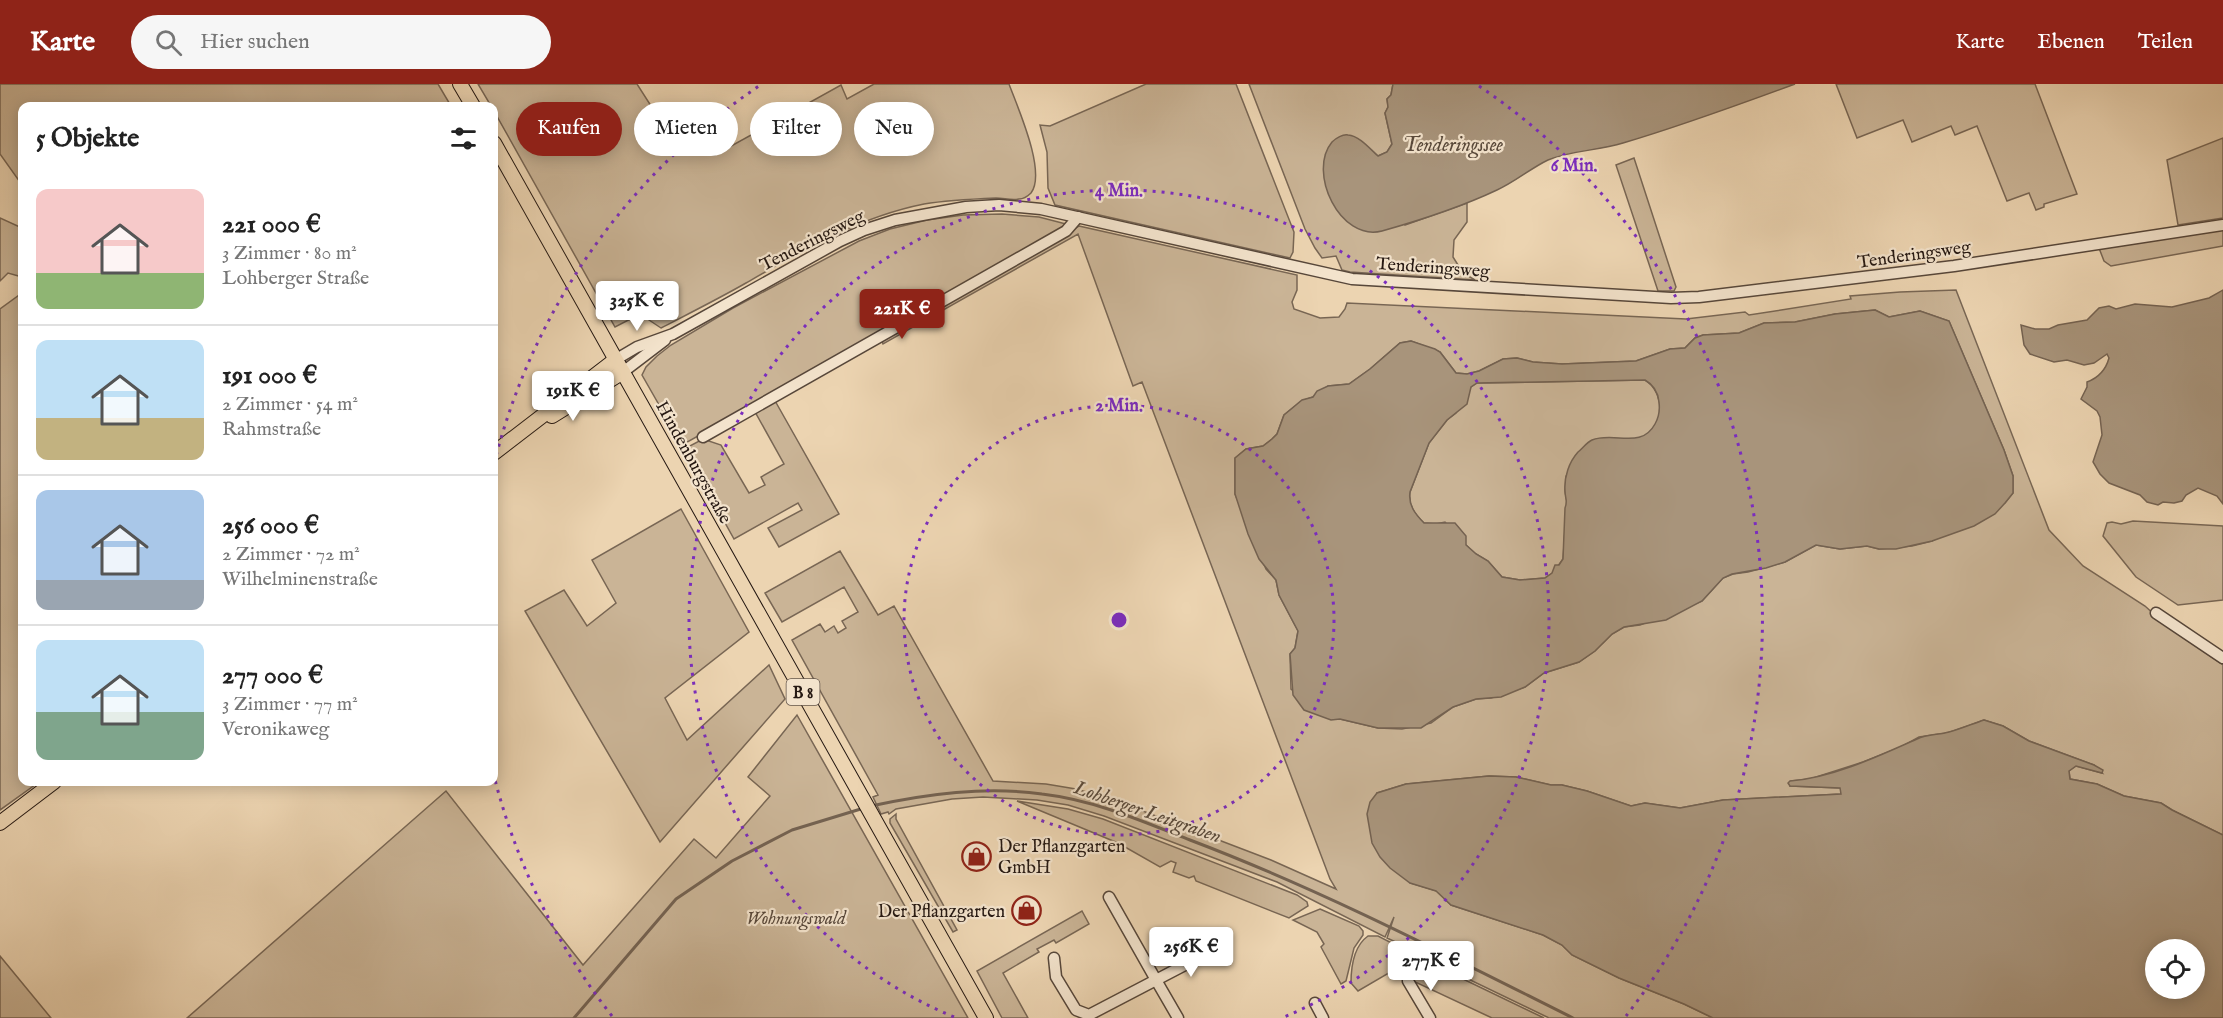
<!DOCTYPE html>
<html lang="de">
<meta charset="utf-8">
<style>
:root{--surface:#fff;--page:#f6f6f6;--text:#222;--muted:#767676;--line:#e0e0e0;--accent:#8f2418}
body{margin:0;font-family:"IM FELL English",serif;background:var(--page);color:var(--text);height:100vh;display:flex;flex-direction:column;font-size:22px;white-space:nowrap}
*{box-sizing:border-box;margin:0}
p{font-size:20px;color:var(--muted)}
.icon{flex:none;width:33px;height:33px;fill:none;stroke:currentColor;stroke-width:2;stroke-linecap:round;stroke-linejoin:round}
.map{position:relative;flex:1;overflow:hidden}
.drawer{position:absolute;left:18px;top:18px;width:480px;height:684px;display:flex;flex-direction:column;background:var(--surface);border-radius:12px;box-shadow:0 3px 15px #0003}
.drawer>*{flex:none}
.top-card{position:absolute;left:516px;top:18px;width:570px;height:54px;display:flex;gap:12px}
.fabs{position:absolute;left:2145px;top:855px;display:grid;gap:12px}
.fabs a{display:grid;place-items:center;width:60px;height:60px;border-radius:50%;background:var(--surface);box-shadow:0 3px 15px #0003;font-size:30px}
.price{position:absolute;translate:-50% -51px;padding:0 14px;border-radius:6px;background:#fff;color:#222;font-size:20px;line-height:39px;filter:drop-shadow(0 2px 3px #0008)}
.price::after{content:'';position:absolute;left:50%;top:36px;width:18px;height:14px;margin-left:-9px;background:inherit;clip-path:polygon(0 0,100% 0,50% 100%)}
.price.active{background:var(--accent);color:#fff}
ul{padding:0;list-style:none}
li{display:flex;align-items:center;gap:18px;height:150px;padding:0 18px}
li+li{border-top:2px solid var(--line)}
li span{display:grid;place-items:center;flex:none;width:168px;height:120px;border-radius:12px;color:#555}
li>.icon{margin-inline-start:auto}
span .icon{width:72px;height:72px;fill:#fffc;stroke-width:1}
li b{font-size:26px}
h2{display:flex;justify-content:space-between;align-items:center;height:72px;padding:0 18px;font-size:26px}
.pill{padding:0 21px;border-radius:27px;background:var(--surface);box-shadow:0 3px 15px #0003;font-size:21px;line-height:54px}
.pill.active{background:var(--accent);color:#fff}
header{display:flex;align-items:center;gap:36px;box-sizing:border-box;height:84px;padding:0 30px;background:var(--accent);color:#fff}
header strong{font-size:28px}
nav{display:flex;gap:33px;margin-inline-start:auto;font-size:21px}
.search{width:420px;height:54px;background:var(--page);display:flex;align-items:center;gap:15px;box-sizing:border-box;padding:0 21px;border-radius:33px;color:var(--muted);font-size:22px}
.map>svg:first-child{display:block}
.green{fill:#cab496;stroke:#786654;stroke-width:1.5;fill-rule:evenodd}
.water{fill:#a8947b;stroke:#746251;stroke-width:1.5;fill-rule:evenodd}
.lines{fill:none;stroke-linecap:round;stroke-linejoin:round}
.stream{stroke:#746251;stroke-width:3}
.minor-casing{stroke:#57473a;stroke-width:13}
.major-casing{stroke:#251812;stroke-width:16}
.minor{stroke:#f3e3cc;stroke-width:10}
.major{stroke:#ecd4b1;stroke-width:14}
.ring{fill:none;stroke:#7b2cbf;stroke-width:3;stroke-dasharray:3 6}
.labels{text-anchor:middle;stroke-width:4.5;stroke-linejoin:round;paint-order:stroke}
.shield{fill:#f3e3cc;stroke:#63554a;stroke-width:1.5}
.shield-label{font-size:16px;font-weight:bold;fill:#251812}
.street-label{font-size:18px;fill:#251812;stroke:#f3e3cc}
.poi-label{font-size:18px;fill:#251812;stroke:#f3e3cc;text-anchor:start}
.park-label{font-size:18px;font-style:italic;fill:#57473a;stroke:#f3e3cc}
.water-label{font-size:20px;font-style:italic;fill:#594a3c;stroke:#f3e3cc}
.centre{fill:#7b2cbf;stroke:#f3e3cc;stroke-width:3}
.ring-label{font-size:18px;text-anchor:middle;font-weight:bold;fill:#7b2cbf;stroke:#f3e3cc;stroke-width:4.5;stroke-linejoin:round;paint-order:stroke}
</style>
<header>
<strong>Karte</strong>
<div class="search"><svg class="icon" aria-label="search" viewBox="0 0 24 24"><circle cx="10" cy="10" r="6"/><path d="M15 15l6 6"/></svg>Hier suchen</div>
<nav><a>Karte</a><a>Ebenen</a><a>Teilen</a></nav>
</header>
<div class="map">
<svg width="2223" height="934" viewBox="0 0 2223 934">
<rect width="100%" height="100%" fill="#ecd4b1"/>
<filter id="stains"><feTurbulence type="fractalNoise" baseFrequency=".00333" numOctaves="4"/><feColorMatrix values="0 0 0 0 .2 0 0 0 0 .09 0 0 0 0 .02 0 0 0 .5 -.17"/></filter>
<radialGradient id="worn" r=".72"><stop offset=".6" stop-color="#630" stop-opacity="0"/><stop offset="1" stop-color="#630" stop-opacity=".3"/></radialGradient>
<g class="green">
<polygon points="0,0 438,0 451,22 22,22 22,101 0,70"/>
<path d="M478,0H637L676,61H680L691,69L715,71L841,1L847,15L874,0H1009C1017,22 1047,88 1031,109C1028,112 1023,115 1019,115C1012,117 1004,114 996,114C972,115 948,116 924,120C859,133 803,166 746,199C718,215 690,229 661,244L640,230L615,243L494,27V22H491Z"/>
<polygon points="1146,0 1236,0 1294,148 1293,168 1290,174 1055,121 1048,104 1047,68 1040,41 1050,42"/>
<polygon points="1249,0 1393,0 1391,11 1387,15 1388,23 1385,29 1392,60 1387,68 1378,72 1371,66 1405,141 1467,119 1467,138 1454,156 1453,173 1463,189 1475,196 1350,188 1342,186 1336,172 1322,174 1315,164 1305,145"/>
<polygon points="1836,0 2035,0 2077,110 2044,120 2044,123 2036,126 2029,109 2007,117 1977,42 1955,51 1951,42 1912,58 1903,36 1857,54"/>
<polygon points="2223,54 2223,134 2178,141 2167,76"/>
<polygon points="1634,74 1676,203 1674,207 1658,207 1616,81"/>
<polygon points="1002,130 1039,133 1066,140 1063,148 682,361 642,291 646,283 657,272 671,261 733,224 859,157 890,145 927,136 963,131"/>
<polygon points="0,134 22,144 22,193 8,189 0,197"/>
<path d="M1079,142L1297,191V206L1292,218L1294,225L1320,234L1339,233L1345,225L1347,219L1686,235L1745,228L1749,231L1851,215L1850,212L1900,208L1956,206L2049,446L2083,482L2145,522L2169,544L2223,581V751L2172,726L2161,719L2124,712L2097,700L2070,695L2069,687L2076,682L2102,689L2094,681L2029,657L2003,642L1984,636L1947,649L1919,653L1901,663L1863,678L1810,695L1791,697L1790,702L1841,704V710L1723,716L1680,724L1645,719L1631,722L1587,707L1562,701H1551L1516,693L1489,692L1406,700L1377,709L1410,799L1437,807L1451,821L1543,851L1562,861L1572,871L1619,894L1684,920L1713,934H1549L1462,892L1433,882L1426,872L1387,854L1394,833L1385,853L1277,798L1104,732L1068,721L1037,716L983,713L952,715L896,725L889,730L888,728L881,730L873,713L878,711L792,556L820,540L825,548L834,542L838,549L846,544L842,537L858,528L844,503L782,538L765,509L840,467L878,531L894,522L993,697L1046,700L1076,705L1114,716L1271,776L1336,805L1330,795L1142,298L1133,302L1078,150L883,260L881,254ZM1875,226L1889,233L1920,227L1949,237L2004,366L2013,392V409L2005,419L1932,457L1912,462L1879,465L1867,462L1840,465L1816,461L1785,478L1748,488L1733,490L1723,494L1702,517L1640,541L1624,543L1612,550L1595,567L1579,578L1544,589L1525,603L1491,614L1476,615L1453,623L1431,639L1402,645L1378,644L1340,635H1331L1291,605L1290,570L1295,564L1298,547L1279,511L1276,496L1266,485L1235,410V374L1246,365L1263,362L1272,355L1277,350L1284,331L1302,317L1313,313L1328,302L1349,300L1370,285L1400,259L1411,257L1440,268L1456,289L1467,290L1479,287L1503,275L1517,274L1533,278L1562,280L1636,277L1670,265L1685,264L1695,254L1703,251L1739,249L1764,239L1795,238L1835,230Z"/>
<polygon points="2223,145 2223,162 2111,182 2104,177 2099,164"/>
<polygon points="22,209 22,698 39,698 0,726 0,225"/>
<path d="M1645,296C1665,308 1665,342 1643,353C1633,358 1620,354 1609,354L1566,392L1565,407L1567,418L1563,475L1553,489L1545,494L1520,496L1502,493L1488,477L1476,470L1466,461L1445,438L1436,440L1424,439C1415,430 1408,421 1410,408L1429,359L1447,336L1456,329L1471,303L1477,299Z"/>
<polygon points="774,315 839,430 779,463 768,444 802,426 798,419 734,455 684,365 703,355 721,361 749,409 765,401 761,393 784,380 754,326"/>
<polygon points="681,425 749,548 665,614 687,656 769,581 785,615 660,758 525,527 564,506 587,542 616,519 592,476"/>
<polygon points="2133,437 2223,442 2223,516 2178,521 2136,493 2103,452 2107,439 2112,438 2121,440"/>
<polygon points="797,631 968,934 187,934 446,707 583,881 694,755 716,774 770,712 748,693"/>
<polygon points="1017,717 1068,725 1103,735 1297,811 1307,818 1308,822 1289,834 1196,797 1194,792 1189,794 1173,788 1176,779 1171,777 1160,783 1118,759"/>
<polygon points="896,730 896,735 957,846 953,848 890,739 890,735"/>
<polygon points="1320,825 1359,842 1363,847 1363,851 1354,864 1346,897 1341,900 1321,863 1324,860 1317,848 1293,836"/>
<polygon points="1082,827 1089,840 1056,859 1054,856 1037,865 1039,868 1003,889 1028,934 1002,934 977,887"/>
<path d="M1368,852H1378L1423,875L1432,884L1461,894L1544,934H1492L1392,887L1358,907L1351,899C1351,882 1354,862 1368,852Z"/>
<polygon points="0,872 51,934 0,934"/>
</g>
<g class="water">
<path d="M1393,0H1795C1738,21 1681,42 1623,59C1598,67 1572,66 1548,76C1531,84 1515,98 1497,106C1461,123 1421,136 1382,147C1340,158 1307,88 1332,58C1336,54 1343,50 1348,51C1360,52 1370,65 1378,72L1387,68L1392,60L1385,29L1388,23L1387,15L1391,11Z"/>
<path d="M2223,206V420L2217,412L2198,404L2186,411L2182,417L2174,419L2163,418L2158,421L2147,418L2140,411L2109,399L2100,390L2093,378L2102,351L2100,333L2097,327L2081,315L2087,303V298C2098,294 2106,285 2109,274L2107,270L2094,279L2084,281L2067,276L2054,278L2030,270L2024,261L2021,241L2035,245H2049L2058,241L2087,236L2099,224L2109,222L2116,225L2135,220L2172,223L2209,214Z"/>
<path d="M1875,226L1889,233L1920,227L1949,237L2004,366L2013,392V409L2005,419L1995,430L1974,442L1932,457L1896,465H1879L1867,462L1840,465L1816,461L1785,478L1766,484L1732,490L1723,494L1702,517L1666,536L1624,543L1612,550L1595,567L1579,578L1544,589L1525,603L1501,613L1476,615L1453,623L1421,644H1378L1340,635L1331,636L1304,626L1293,611L1290,570L1295,564L1298,547L1279,511L1276,496L1259,475L1248,450L1235,410V374L1246,365L1263,362L1272,355L1277,350L1284,331L1302,316L1313,313L1317,307L1328,302L1349,300L1370,285L1400,259L1411,257L1435,265L1440,268L1456,289L1467,290L1479,287L1503,275L1517,274L1533,278L1562,280L1636,277L1670,265L1685,264L1695,254L1703,251L1739,249L1764,239L1795,238L1835,230ZM1645,296C1654,301 1658,308 1659,318C1660,326 1659,333 1655,340C1641,366 1614,347 1592,356C1587,358 1582,365 1578,368C1569,378 1564,393 1565,407C1565,414 1568,417 1565,424L1563,475L1559,481H1555L1552,489L1545,494L1520,496L1502,493L1488,477L1476,470L1466,461V452L1455,439H1424C1415,430 1408,421 1410,408L1429,359L1447,336L1467,320L1471,303L1477,299Z"/>
<path d="M1984,636L2003,642L2029,657L2094,681L2103,686L2102,689L2076,682L2069,687L2070,695L2097,700L2124,712L2161,719L2172,726L2223,751V934H1713L1684,920L1619,894L1572,871L1562,861L1543,851L1451,821L1436,807L1410,799L1390,784L1380,773L1372,759L1367,730L1370,718L1377,709L1406,700L1489,692L1516,693L1551,701H1562L1587,707L1631,722L1645,719L1680,724L1723,716L1841,710L1840,704L1790,702L1788,699L1790,697C1832,694 1879,672 1917,655C1927,650 1939,651 1949,648C1961,645 1972,640 1984,636ZM2156,866H2194V904H2156Z"/>
</g>
<g class="lines">
<g class="stream">
<path d="M871,722C927,710 985,702 1042,710C1094,716 1142,737 1190,756C1322,806 1447,871 1573,934"/>
<polyline points="574,934 676,815 732,777 792,746 864,724"/>
</g>
<defs>
<g id="minor">
<polyline points="615,276 637,263 673,250 840,157 864,146 895,136 966,123 999,121 1041,125 1352,195 1671,214 1699,213 1954,182 2223,141"/>
<polyline points="623,288 665,256"/>
<polyline points="703,353 1066,147 1078,133"/>
<polyline points="2156,529 2223,574"/>
<polyline points="1054,874 1056,893 1076,926 1089,931 1156,896 1109,813"/>
<polyline points="1408,897 1430,934"/>
<polyline points="1315,919 1323,934"/>
<polyline points="1178,934 1156,896 1225,860"/>
</g>
<g id="major">
<polyline points="460,0 473,22"/>
<polyline points="494,59 986,934"/>
<polyline points="552,332 623,288"/>
<polyline points="494,369 615,276"/>
<polyline points="0,739 54,698"/>
</g>
</defs>
<use href="#minor" class="minor-casing"/>
<use href="#major" class="major-casing"/>
<use href="#minor" class="minor"/>
<use href="#major" class="major"/>
</g>
<g class="ring">
<circle cx="1119" cy="536" r="215"/>
<path d="M954 933A430 430 0 1 1 1284 933"/>
<path d="M612 932A644 644 0 0 1 494 692M494 380A644 644 0 0 1 759 2M1479 2A644 644 0 0 1 1626 932"/>
</g>
<defs>
<symbol id="shop-ring" viewBox="-11 -11 22 22"><circle r="9.5" fill="#f3e3cc" stroke="#8f2418" stroke-width="1.5"/><path d="M-5-2.5h2.3a2.7 3.5 0 0 1 5.4 0H5L5.5 6h-11ZM-1.5-2.5h3a1.5 2.3 0 0 0-3 0Z" fill="#8f2418"/></symbol>
</defs>
<g fill-rule="evenodd">
<use href="#shop-ring" x="960" y="756" width="33" height="33"/>
<use href="#shop-ring" x="1010" y="810" width="33" height="33"/>
</g>
<g class="labels">
<rect class="shield" x="786.5" y="595" width="33" height="26" rx="4.5"/>
<g class="shield-label">
<text x="803" y="614">B 8</text>
</g>
<g class="street-label">
<text transform="translate(812 156) rotate(-27)" y="6">Tenderingsweg</text>
<text transform="translate(1914 170) rotate(-8)" y="6">Tenderingsweg</text>
<text transform="translate(1433 183) rotate(4)" y="6">Tenderingsweg</text>
<text transform="translate(694 378) rotate(61)" y="6">Hindenburgstraße</text>
</g>
<g class="poi-label">
<text x="998" y="768">Der Pflanzgarten<tspan x="998" dy="21">GmbH</tspan></text>
<text x="1005" y="833" text-anchor="end">Der Pflanzgarten</text>
</g>
<g class="park-label">
<text x="796" y="840">Wohnungswald</text>
</g>
<g class="water-label">
<text x="1453" y="67">Tenderingssee</text>
<text transform="translate(1148 727) rotate(19)" y="7">Lohberger Leitgraben</text>
</g>
</g>
<circle cx="1119" cy="536" r="9" class="centre"/>
<g class="ring-label">
<text x="1574" y="87">6 Min.</text>
<text x="1119" y="112">4 Min.</text>
<text x="1119" y="327">2 Min.</text>
</g>
<rect width="100%" height="100%" filter="url(#stains)"/>
<rect width="100%" height="100%" fill="url(#worn)"/>
</svg>
<div class="fabs">
<a><svg class="icon" aria-label="locate" viewBox="0 0 24 24"><circle cx="12" cy="12" r="6"/><path d="M12 2v4M12 18v4M2 12h4M18 12h4"/></svg></a>
</div>
<b class="price" style="left:637px;top:248px">325K €</b>
<b class="price active" style="left:902px;top:256px">221K €</b>
<b class="price" style="left:573px;top:338px">191K €</b>
<b class="price" style="left:1191px;top:894px">256K €</b>
<b class="price" style="left:1431px;top:908px">277K €</b>
<div class="top-card">
<a class="pill active">Kaufen</a>
<a class="pill">Mieten</a>
<a class="pill">Filter</a>
<a class="pill">Neu</a>
</div>
<section class="drawer">
<h2>5 Objekte<svg class="icon" aria-label="filters" viewBox="0 0 24 24"><path d="M4 7h16M4 17h16"/><circle cx="9" cy="7" r="2"/><circle cx="15" cy="17" r="2"/></svg></h2>
<ul>
<li><span style="background:linear-gradient(#f6c9c9 70%,#8fb573 0)"><svg class="icon" aria-label="home" viewBox="0 0 24 24"><path d="M3 11l9-7 9 7M6 9v11h12V9"/></svg></span><div><b>221 000 €</b><p>3 Zimmer · 80 m²</p><p>Lohberger Straße</p></div></li>
<li><span style="background:linear-gradient(#bfe0f5 65%,#c2b280 0)"><svg class="icon" aria-label="home" viewBox="0 0 24 24"><path d="M3 11l9-7 9 7M6 9v11h12V9"/></svg></span><div><b>191 000 €</b><p>2 Zimmer · 54 m²</p><p>Rahmstraße</p></div></li>
<li><span style="background:linear-gradient(#a9c7e8 75%,#9aa5b1 0)"><svg class="icon" aria-label="home" viewBox="0 0 24 24"><path d="M3 11l9-7 9 7M6 9v11h12V9"/></svg></span><div><b>256 000 €</b><p>2 Zimmer · 72 m²</p><p>Wilhelminenstraße</p></div></li>
<li><span style="background:linear-gradient(#bfe0f5 60%,#7fa58c 0)"><svg class="icon" aria-label="home" viewBox="0 0 24 24"><path d="M3 11l9-7 9 7M6 9v11h12V9"/></svg></span><div><b>277 000 €</b><p>3 Zimmer · 77 m²</p><p>Veronikaweg</p></div></li>
</ul>
</section>
</div>
